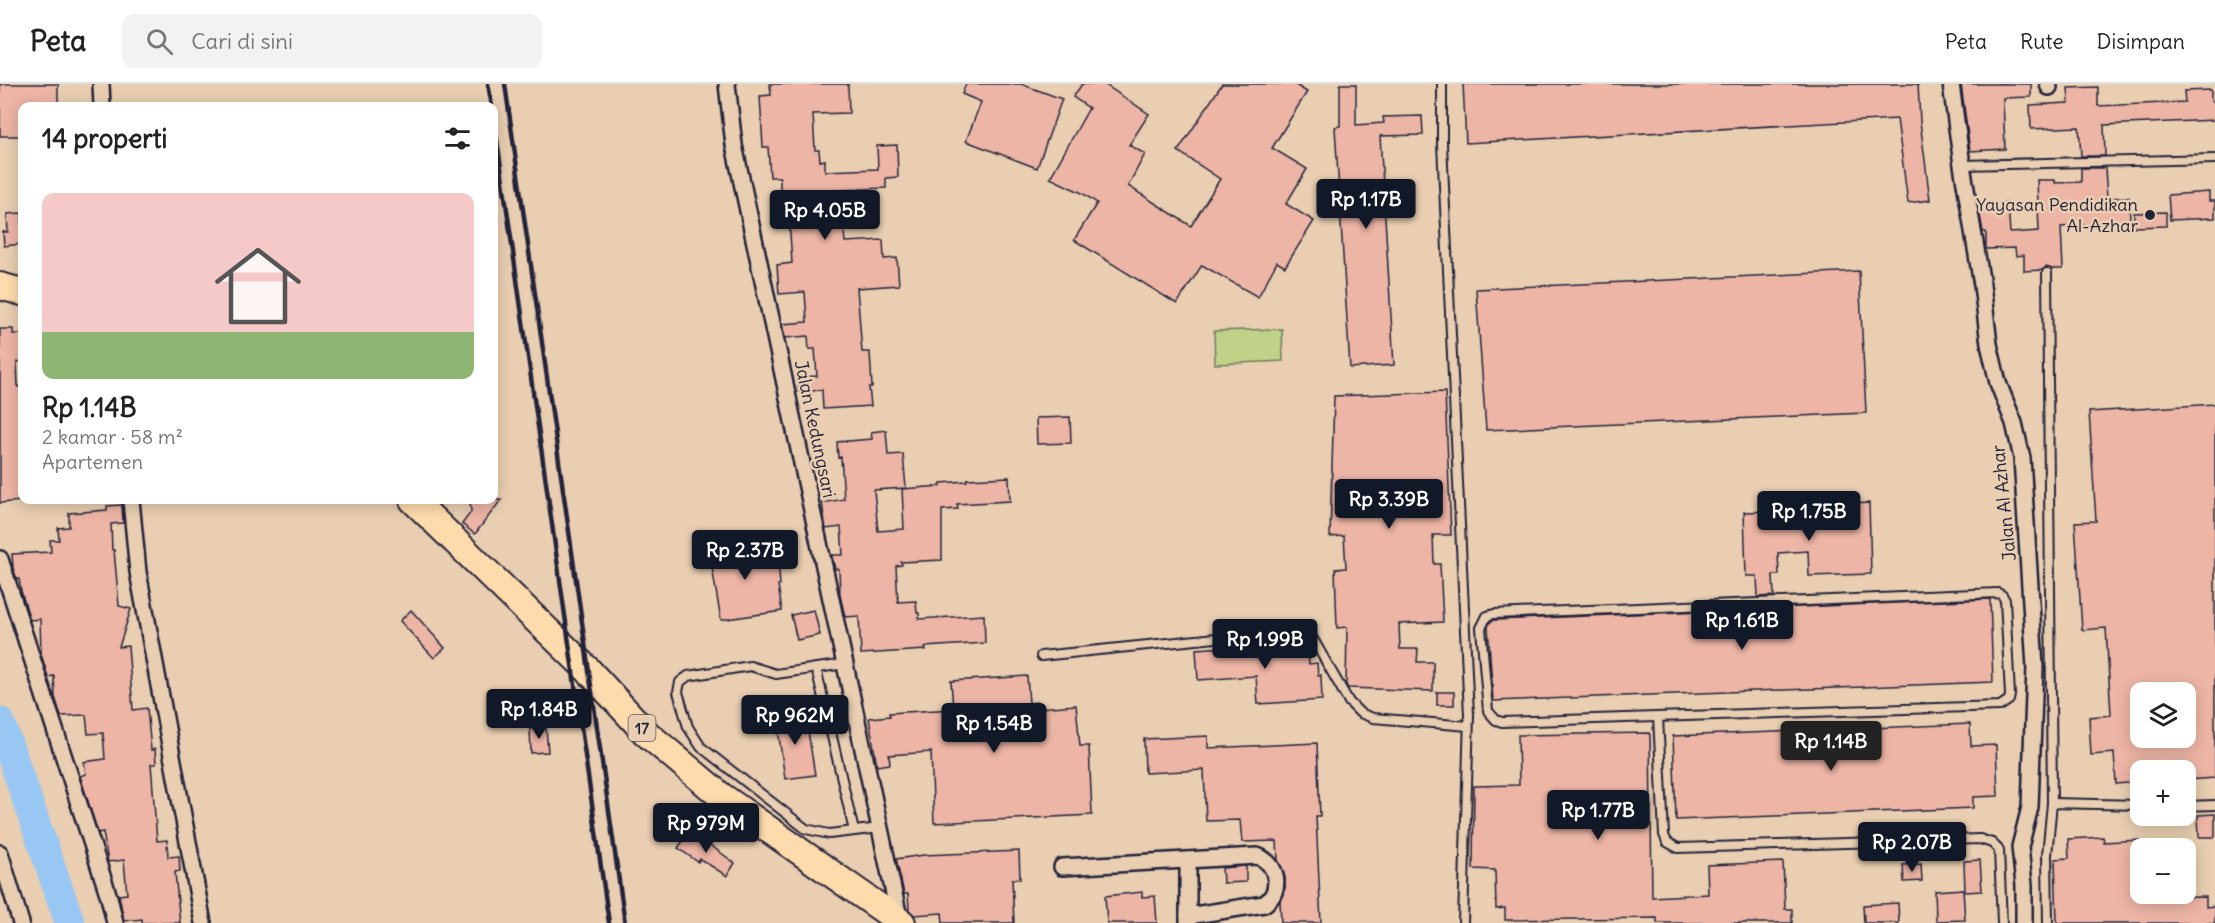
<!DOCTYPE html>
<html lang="id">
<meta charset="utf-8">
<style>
:root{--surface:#fff;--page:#f2f2f2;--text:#222;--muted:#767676;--line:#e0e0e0;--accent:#111827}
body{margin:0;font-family:Delius,sans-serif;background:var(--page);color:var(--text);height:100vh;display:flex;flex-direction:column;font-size:22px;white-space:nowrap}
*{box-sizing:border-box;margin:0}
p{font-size:20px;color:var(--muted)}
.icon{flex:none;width:33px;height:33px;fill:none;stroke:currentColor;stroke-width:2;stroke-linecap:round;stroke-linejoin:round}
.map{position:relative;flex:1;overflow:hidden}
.side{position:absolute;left:18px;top:18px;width:480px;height:402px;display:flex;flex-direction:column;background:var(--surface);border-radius:12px;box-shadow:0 3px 15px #0003}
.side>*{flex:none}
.controls{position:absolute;left:2130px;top:598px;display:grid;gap:12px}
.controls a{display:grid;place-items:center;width:66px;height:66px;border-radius:12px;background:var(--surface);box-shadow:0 3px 15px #0003;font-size:30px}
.price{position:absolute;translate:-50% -51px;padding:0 14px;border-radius:6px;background:var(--accent);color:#fff;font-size:20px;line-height:39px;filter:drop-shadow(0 2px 3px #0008)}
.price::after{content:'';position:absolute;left:50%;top:36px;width:18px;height:14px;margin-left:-9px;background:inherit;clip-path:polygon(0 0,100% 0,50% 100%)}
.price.on{background:#222;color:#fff}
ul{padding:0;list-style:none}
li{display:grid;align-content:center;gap:12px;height:318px;padding:0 24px}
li+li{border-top:2px solid var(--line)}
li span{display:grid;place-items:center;height:186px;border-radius:12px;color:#555}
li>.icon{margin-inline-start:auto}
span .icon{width:108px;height:108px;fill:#fffc;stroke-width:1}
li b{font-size:26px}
h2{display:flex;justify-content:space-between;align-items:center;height:72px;padding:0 24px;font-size:26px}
header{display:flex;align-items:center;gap:36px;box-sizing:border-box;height:84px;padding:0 30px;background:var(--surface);border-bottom:2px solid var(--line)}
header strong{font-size:28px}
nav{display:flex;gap:33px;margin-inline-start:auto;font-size:21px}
.search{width:420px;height:54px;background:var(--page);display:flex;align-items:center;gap:15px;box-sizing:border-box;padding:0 21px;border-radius:12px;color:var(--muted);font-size:22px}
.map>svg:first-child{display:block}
.green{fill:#bfd287;stroke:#707a61;stroke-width:1.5}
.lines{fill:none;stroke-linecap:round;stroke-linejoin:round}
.river{stroke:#99c7f4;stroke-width:30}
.building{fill:#edb5a5;stroke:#22223b;stroke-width:1.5;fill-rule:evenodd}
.service-casing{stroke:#22223b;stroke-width:12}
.minor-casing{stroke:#22223b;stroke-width:20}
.trunk-casing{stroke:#22223b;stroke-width:30}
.service{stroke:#e9ceb1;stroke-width:8}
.minor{stroke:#e9ceb1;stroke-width:15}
.trunk{stroke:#fedbac;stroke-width:26}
.rail{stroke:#22223b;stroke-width:4.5}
.poi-dot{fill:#22223b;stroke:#e9ceb1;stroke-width:2}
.labels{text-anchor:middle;stroke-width:5;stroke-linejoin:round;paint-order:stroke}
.shield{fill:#e9ceb1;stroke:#5e565e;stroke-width:1.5}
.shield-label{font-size:16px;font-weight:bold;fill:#22223b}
.poi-label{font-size:18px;fill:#22223b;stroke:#e9ceb1;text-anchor:end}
.street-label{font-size:18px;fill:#22223b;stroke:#e9ceb1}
</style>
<header>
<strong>Peta</strong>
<div class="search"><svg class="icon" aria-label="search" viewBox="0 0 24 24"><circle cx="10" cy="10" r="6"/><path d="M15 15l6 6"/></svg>Cari di sini</div>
<nav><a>Peta</a><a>Rute</a><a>Disimpan</a></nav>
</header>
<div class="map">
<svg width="2215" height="839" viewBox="0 0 2215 839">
<rect width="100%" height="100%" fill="#e9ceb1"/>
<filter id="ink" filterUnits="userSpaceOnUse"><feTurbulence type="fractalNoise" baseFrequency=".0167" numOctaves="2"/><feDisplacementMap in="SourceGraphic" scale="12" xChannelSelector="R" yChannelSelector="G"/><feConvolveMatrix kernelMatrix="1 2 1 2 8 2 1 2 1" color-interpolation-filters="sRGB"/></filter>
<g filter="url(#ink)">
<polygon class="green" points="1282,245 1283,277 1215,280 1214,247"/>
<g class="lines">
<polyline class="river" points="0,638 70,839"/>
</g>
<g class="building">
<polygon points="0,0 58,0 58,22 22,22 22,52 0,52"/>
<polygon points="770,0 848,0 849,29 813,30 815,66 819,66 820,77 825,76 825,87 878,85 877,62 897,61 898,93 886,94 886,104 820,107 822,136 832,135 833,146 844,145 845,158 883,156 884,175 897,174 899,201 857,204 862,268 870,268 872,303 869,303 871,322 823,325 822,306 799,308 798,293 817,292 815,265 809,265 808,252 785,254 782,240 807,238 805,208 779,210 777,181 792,179 787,106 780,106 780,93 770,93 768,63 763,63 760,12 771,11"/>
<polygon points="966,0 1021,0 1062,15 1037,84 966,57 981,18 962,10"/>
<polygon points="1082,0 1104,0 1149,30 1129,61 1145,70 1128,102 1191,142 1220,95 1178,67 1222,0 1294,0 1307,8 1272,64 1307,85 1286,120 1314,137 1285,183 1277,178 1258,213 1202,181 1177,220 1074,156 1097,119 1082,109 1050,94 1089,24 1073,13"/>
<polygon points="1340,0 1356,0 1356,41 1384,39 1383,33 1422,32 1423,51 1380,52 1394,281 1350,284 1335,43 1340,42"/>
<polygon points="1463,0 1918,0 1920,37 1930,116 1908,119 1897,35 1466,59"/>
<polygon points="1961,0 2031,0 2031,13 2003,14 2005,65 1970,67"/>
<polygon points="2098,3 2098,22 2185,18 2184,7 2211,6 2211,17 2215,17 2215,36 2104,41 2105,72 2081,72 2079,43 2031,45 2030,21 2069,19 2068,4"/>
<polygon points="2081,84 2105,84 2107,114 2129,113 2130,138 2061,143 2063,185 2052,185 2046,183 2042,186 2024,187 2024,171 2016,172 2015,164 1986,165 1986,148 1983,148 1978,121 2008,119 2010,149 2039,147 2037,96 2055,96 2055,99 2081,98"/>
<polygon points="2209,108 2209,117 2215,117 2215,134 2170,136 2168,111"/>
<polygon points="2166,128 2166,142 2134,143 2134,129"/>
<polygon points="22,129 22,160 4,162 3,148 8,148 7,130"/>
<polygon points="1859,187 1866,329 1486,346 1476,205"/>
<polygon points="0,245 13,245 13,250 22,250 22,277 17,278 18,303 22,302 22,417 0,419"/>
<polygon points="1445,308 1451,451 1433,451 1434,480 1440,480 1443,538 1399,540 1400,565 1418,565 1417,578 1433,578 1433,607 1348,604 1346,601 1347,543 1337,544 1335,485 1346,484 1344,452 1330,453 1334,312"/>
<path d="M2215,320V694L2186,696V687H2140V698L2116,700L2114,669L2091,671L2089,633L2111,631L2106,544L2082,546L2075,438L2096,437L2089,328ZM2140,609H2186V654H2140Z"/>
<polygon points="1070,333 1071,359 1037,360 1036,334"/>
<polygon points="886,346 888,371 903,370 906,404 874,406 878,447 904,445 902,405 941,402 941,399 967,397 967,395 1009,393 1010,417 957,420 958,425 942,426 942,476 901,478 902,481 896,482 898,518 916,517 917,529 919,529 919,535 984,531 985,559 925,563 926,566 861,570 859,532 845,533 840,511 839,485 835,485 832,473 832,471 843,471 841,443 826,445 822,419 844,415 841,373 838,374 837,358 872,355 871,348"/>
<polygon points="470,416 501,416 475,450 462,440 471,428"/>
<polygon points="1869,419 1871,490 1809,492 1808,467 1778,469 1779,491 1773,491 1774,512 1758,513 1757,492 1746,492 1744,428 1777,427 1777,436 1803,436 1803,422"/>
<polygon points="122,421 123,439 111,440 112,466 114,466 119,522 131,525 119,563 128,562 133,626 147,624 151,666 155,665 156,680 151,680 157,757 167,756 168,773 179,772 180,787 175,788 180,839 142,839 142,835 124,837 119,811 127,810 124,776 108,778 103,748 98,749 80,692 86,690 84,678 105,675 103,649 88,650 86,631 61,632 55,613 54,592 48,593 41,570 40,535 30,536 21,507 19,495 17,495 13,484 12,470 51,468 50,456 59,456 58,444 69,443 69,429 107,426 107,422"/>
<polygon points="761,457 764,477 778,476 780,501 778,501 782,527 721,536 709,466"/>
<polygon points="1990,515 1993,598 1493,617 1488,542 1491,537 1495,536"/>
<polygon points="411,526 445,564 434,574 400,537"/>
<polygon points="814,526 820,551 797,556 791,531"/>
<polygon points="1287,553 1287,564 1308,563 1309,580 1317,579 1318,592 1321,591 1322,616 1258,620 1256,592 1198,596 1196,565 1258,561 1258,556"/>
<polygon points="1027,592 1029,619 1038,618 1039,624 1076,621 1080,662 1089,662 1092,731 934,739 931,668 889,671 890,680 877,682 869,634 890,632 889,629 953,625 951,597"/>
<rect x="1437" y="608" width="17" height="13"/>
<polygon points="805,628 815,691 785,695 776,632"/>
<polygon points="1970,640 1971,662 1996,661 1998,712 1973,713 1973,724 1676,736 1673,652"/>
<polygon points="546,643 548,668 531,669 530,644"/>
<polygon points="1650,649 1652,813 1708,810 1707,781 1783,778 1785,825 1792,825 1792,839 1657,839 1657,834 1505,836 1505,824 1496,825 1495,786 1473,785 1474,702 1519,701 1518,651"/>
<polygon points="1208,652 1208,664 1317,659 1320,732 1316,732 1321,839 1281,839 1280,817 1285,804 1285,794 1278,776 1277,757 1242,758 1240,736 1206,737 1204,686 1145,689 1144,655"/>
<polygon points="2215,730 2215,753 2199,753 2198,731"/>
<polygon points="690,747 735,779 727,792 700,775 698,778 678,764"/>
<polygon points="2103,753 2104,758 2140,756 2140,814 2206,813 2206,823 2215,822 2215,839 2057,839 2055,775 2069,774 2068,755"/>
<polygon points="1019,767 1020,795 1012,795 1014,839 943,839 942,829 914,831 909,826 908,810 904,810 896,775 924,771"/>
<polygon points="1980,776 1982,807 1965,808 1964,777"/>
<polygon points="1921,780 1922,797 1904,798 1903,781"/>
<polygon points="1246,782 1246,798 1223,799 1222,784"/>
<polygon points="1963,805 1965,836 1936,837 1935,807"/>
<polygon points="1142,808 1142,813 1155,812 1157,839 1107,839 1105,812"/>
<polygon points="1898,819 1899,839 1864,839 1863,821"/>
</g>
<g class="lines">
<defs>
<g id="service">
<polyline points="1442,0 1442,60 1469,631 1463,839"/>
<polyline points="1962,81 2215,75"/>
<polyline points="2047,189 2052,719"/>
<polygon points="1998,509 2002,511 2005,516 2010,611 2009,616 2000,622 1502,638 1496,636 1488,627 1481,544 1487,532 1494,530"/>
<polyline points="1041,572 1293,546 1304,549 1313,555 1349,618 1360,629 1373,634 1468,642"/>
<polyline points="845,580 776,590 750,582 688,592 680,598 678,608 688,643 701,663 806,745 829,750 880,744"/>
<polyline points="816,584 854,747"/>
<polyline points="1658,633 1664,751 1667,758 1678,764 1980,755 1992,759 1999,766 2002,839"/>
<polyline points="2186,722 2215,721"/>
<polyline points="2048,839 2047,771 2052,719 2140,721"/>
</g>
<g id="minor">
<polyline points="101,0 102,22"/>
<polyline points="727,0 734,61 900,838"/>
<polyline points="1951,0 1962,81 1982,201 1989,260 1998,299 2014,339 2022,374 2035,583 2030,723 2020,763 2024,801 2024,839"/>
<polyline points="2048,0 2049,3"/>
<polyline points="131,416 138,488 203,839"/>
<polyline points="0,475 109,813 115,839"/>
<polyline points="0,769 21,839"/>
<path d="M1062,783L1257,772C1278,779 1283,808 1264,820L1188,832"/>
<polyline points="1188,839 1188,776"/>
</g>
<g id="trunk">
<polyline points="0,202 22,208"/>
<polyline points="413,416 589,587 646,649 721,712 902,839"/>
</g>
</defs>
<use href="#service" class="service-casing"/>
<use href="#minor" class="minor-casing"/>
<use href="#trunk" class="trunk-casing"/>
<use href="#service" class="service"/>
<use href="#minor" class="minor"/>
<use href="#trunk" class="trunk"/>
<g class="rail">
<polyline points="488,0 492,22"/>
<polyline points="505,0 625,839"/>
<polyline points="494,35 609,839"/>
</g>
</g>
</g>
<circle class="poi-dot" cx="2150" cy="131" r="6"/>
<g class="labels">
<rect class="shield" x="628.5" y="631" width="27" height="26" rx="4.5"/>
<g class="shield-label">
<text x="642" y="650">17</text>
</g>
<g class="poi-label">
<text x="2138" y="127">Yayasan Pendidikan<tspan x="2138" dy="21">Al-Azhar</tspan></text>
</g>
<g class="street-label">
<text transform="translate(815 345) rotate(78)" y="6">Jalan Kedungsari</text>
<text transform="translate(2004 419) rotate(-96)" y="6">Jalan Al Azhar</text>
</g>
</g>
</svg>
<div class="controls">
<a><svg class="icon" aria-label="layers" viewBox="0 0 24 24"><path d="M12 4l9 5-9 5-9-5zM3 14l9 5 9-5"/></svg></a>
<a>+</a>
<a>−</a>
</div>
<b class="price" style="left:1366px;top:146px">Rp 1.17B</b>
<b class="price" style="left:825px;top:157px">Rp 4.05B</b>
<b class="price" style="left:1389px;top:446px">Rp 3.39B</b>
<b class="price" style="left:1809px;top:458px">Rp 1.75B</b>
<b class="price" style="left:745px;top:497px">Rp 2.37B</b>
<b class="price" style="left:1742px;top:567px">Rp 1.61B</b>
<b class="price" style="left:1265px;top:586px">Rp 1.99B</b>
<b class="price" style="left:539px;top:656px">Rp 1.84B</b>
<b class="price" style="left:795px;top:662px">Rp 962M</b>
<b class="price" style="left:994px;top:670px">Rp 1.54B</b>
<b class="price on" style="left:1831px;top:688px">Rp 1.14B</b>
<b class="price" style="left:1598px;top:757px">Rp 1.77B</b>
<b class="price" style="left:706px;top:770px">Rp 979M</b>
<b class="price" style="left:1912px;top:789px">Rp 2.07B</b>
<section class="side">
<h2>14 properti<svg class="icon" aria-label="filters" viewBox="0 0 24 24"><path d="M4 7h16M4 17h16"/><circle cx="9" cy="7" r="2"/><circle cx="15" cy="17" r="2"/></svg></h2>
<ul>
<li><span style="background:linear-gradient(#f6c9c9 75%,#8fb573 0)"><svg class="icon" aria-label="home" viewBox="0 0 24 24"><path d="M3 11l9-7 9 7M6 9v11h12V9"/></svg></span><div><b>Rp 1.14B</b><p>2 kamar · 58 m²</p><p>Apartemen</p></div></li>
</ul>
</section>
</div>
